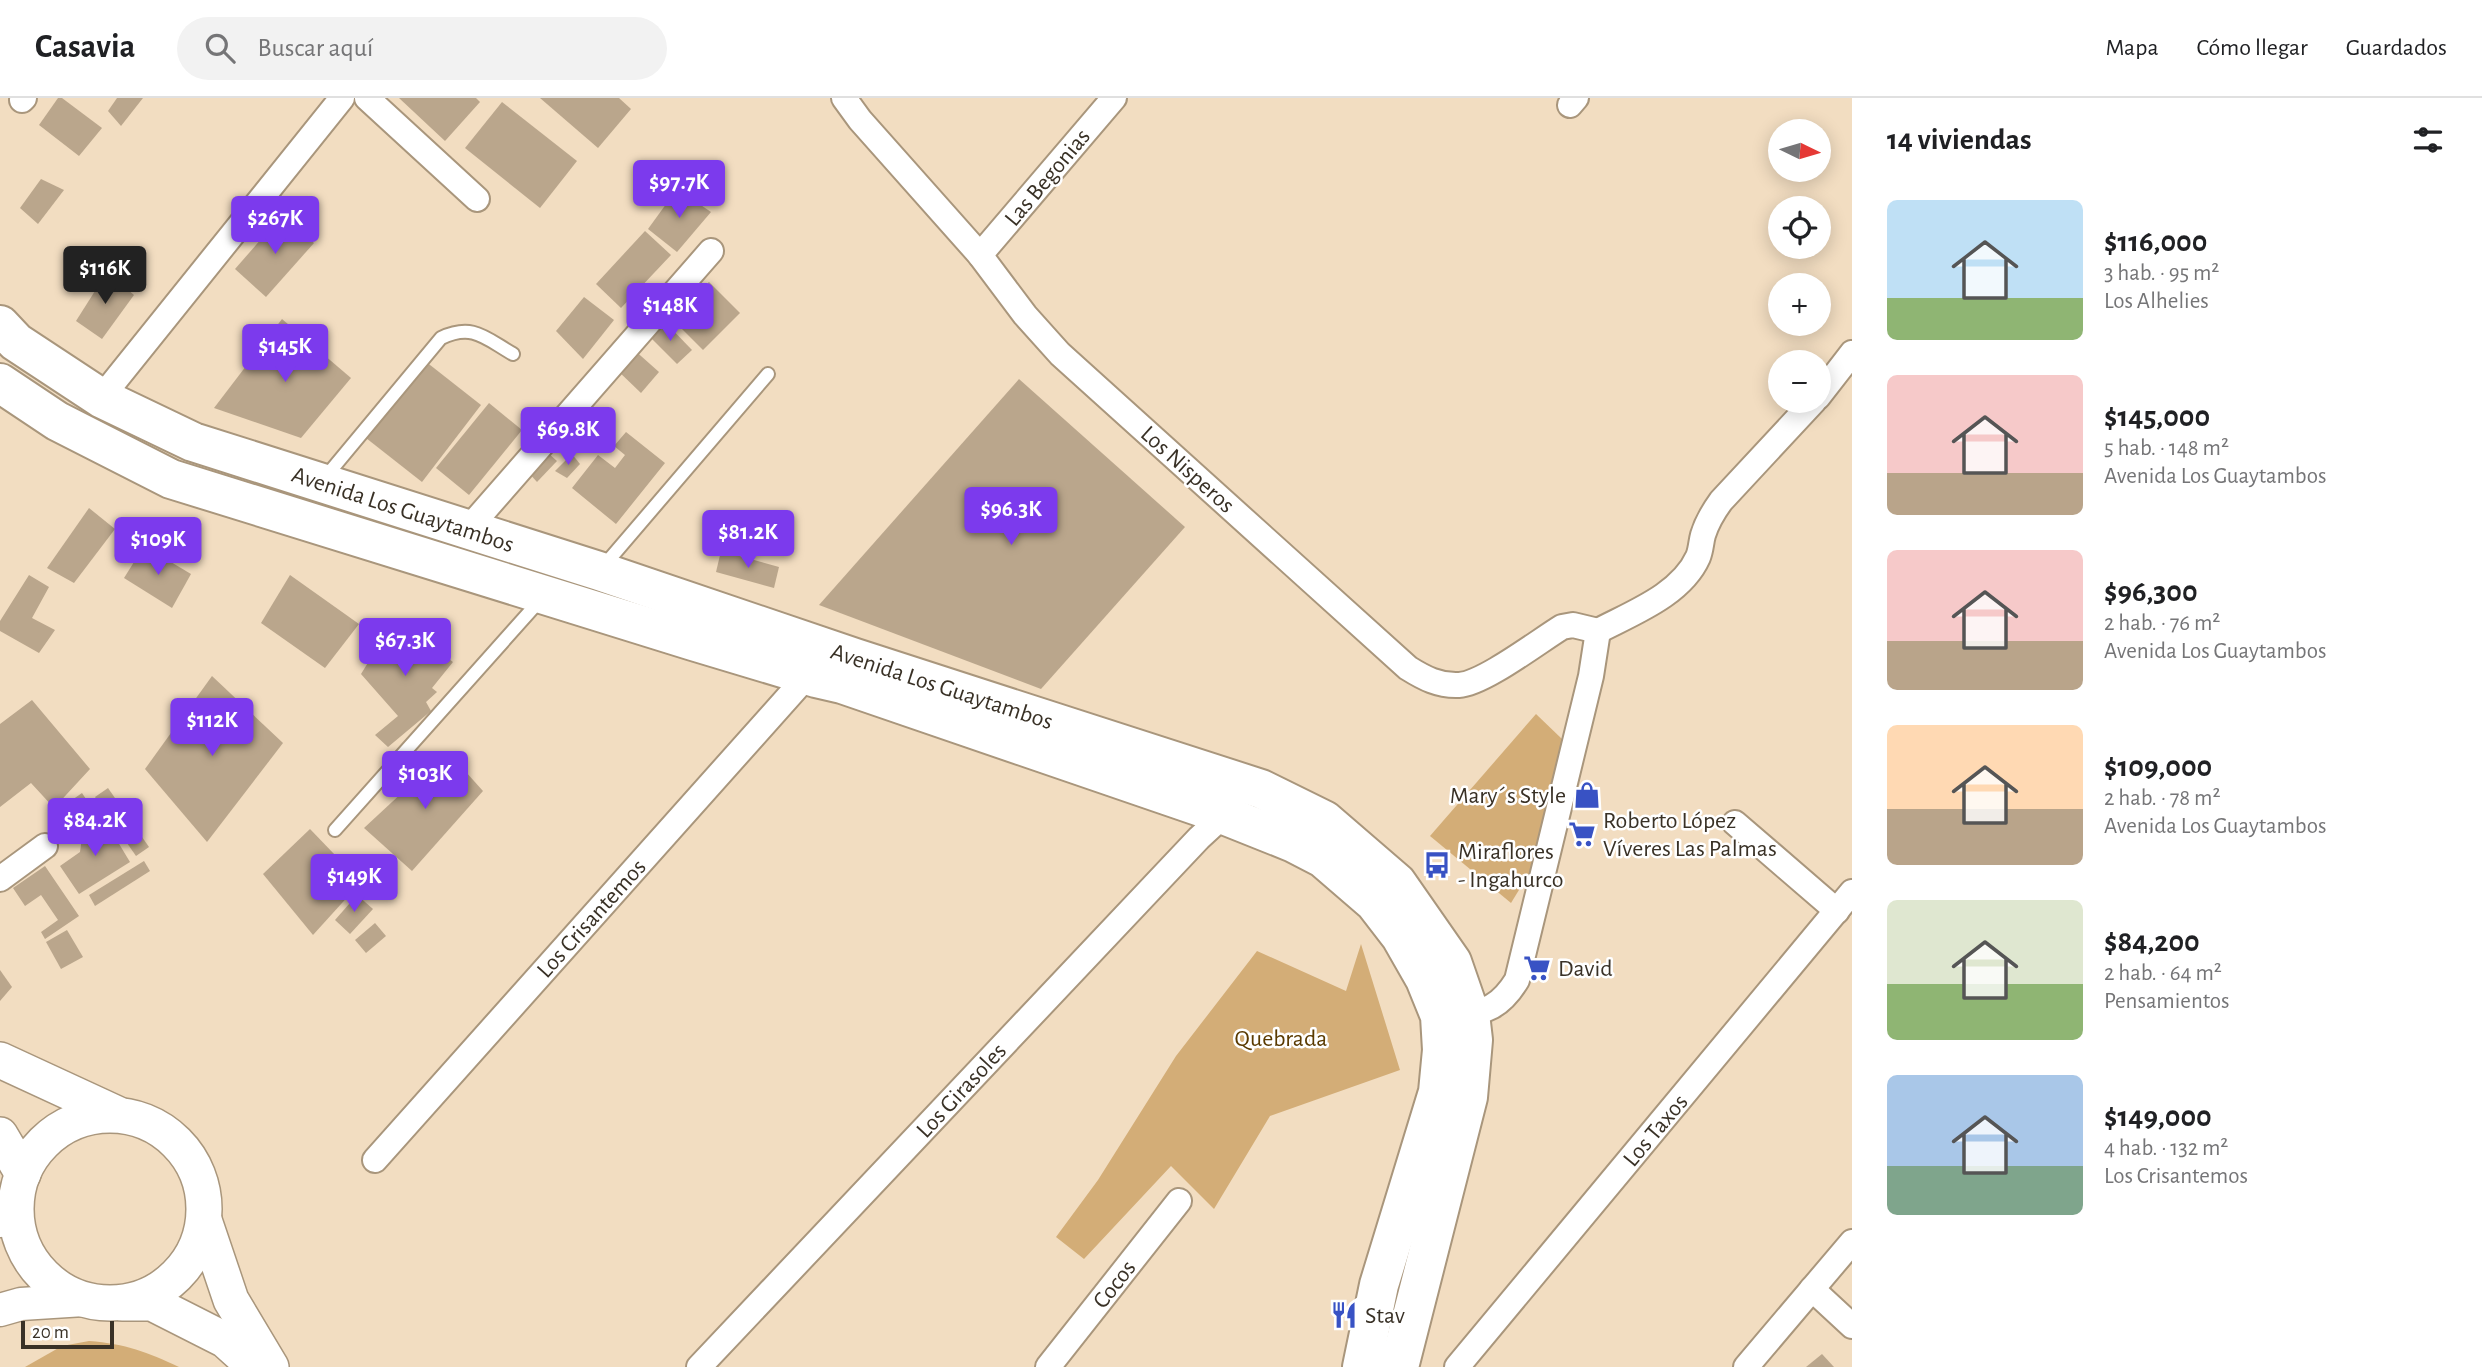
<!DOCTYPE html>
<html lang="es">
<meta charset="utf-8">
<style>
:root{--surface:#fff;--page:#f2f2f2;--text:#202124;--muted:#757577;--line:#e0e0e0;--accent:#7c3aed}
body{margin:0;font-family:"Alegreya Sans",sans-serif;background:var(--page);color:var(--text);height:100vh;display:flex;flex-direction:column;font-size:26px;white-space:nowrap}
*{box-sizing:border-box;margin:0}
p{font-size:23px;color:var(--muted)}
.icon{flex:none;width:38px;height:38px;fill:none;stroke:currentColor;stroke-width:2;stroke-linecap:round;stroke-linejoin:round}
.map{position:relative;flex:1;overflow:hidden}
.side{display:flex;flex-direction:column;background:var(--surface);width:630px}
.side>*{flex:none}
.needle{width:46px;rotate:95deg}
.buttons{position:absolute;left:1768px;top:21px;display:grid;gap:14px}
.buttons a{display:grid;place-items:center;width:63px;height:63px;border-radius:50%;background:var(--surface);box-shadow:0 4px 18px #0003;font-size:35px}
.scale{position:absolute;left:21px;bottom:18px;width:93px;box-sizing:border-box;padding-left:7px;border:4px solid #393126;border-top:0;font-size:19px;line-height:24px;white-space:nowrap;color:#393126;-webkit-text-stroke:5px #fff;paint-order:stroke}
.price{position:absolute;translate:-50% -60px;padding:0 16px;border-radius:7px;background:var(--accent);color:#fff;font-size:23px;line-height:46px;filter:drop-shadow(0 2px 4px #0008)}
.price::after{content:'';position:absolute;left:50%;top:42px;width:21px;height:16px;margin-left:-10px;background:inherit;clip-path:polygon(0 0,100% 0,50% 100%)}
.price.selected{background:#222;color:#fff}
ul{padding:0;list-style:none}
li{display:flex;align-items:center;gap:21px;height:175px;padding:0 35px}
li span{display:grid;place-items:center;flex:none;width:196px;height:140px;border-radius:10px;color:#555}
li>.icon{margin-inline-start:auto}
span .icon{width:84px;height:84px;fill:#fffc;stroke-width:1}
li b{font-size:30px}
h2{display:flex;justify-content:space-between;align-items:center;height:84px;padding:0 35px;font-size:30px}
header{display:flex;align-items:center;gap:42px;box-sizing:border-box;height:98px;padding:0 35px;background:var(--surface);border-bottom:2px solid var(--line)}
header strong{font-size:33px}
nav{display:flex;gap:38px;margin-inline-start:auto;font-size:24px}
.search{width:490px;height:63px;background:var(--page);display:flex;align-items:center;gap:18px;box-sizing:border-box;padding:0 24px;border-radius:38px;color:var(--muted);font-size:26px}
main{display:flex;flex:1;min-height:0}
.map>svg:first-child{display:block}
.green{fill:#d3ad77}
.building{fill:#baa68c}
.lines{fill:none;stroke-linecap:round;stroke-linejoin:round}
.service-casing{stroke:#a9967c;stroke-width:16}
.minor-casing{stroke:#a9967c;stroke-width:28}
.tertiary-casing{stroke:#a9967c;stroke-width:35}
.secondary-casing{stroke:#a9967c;stroke-width:38}
.primary-casing{stroke:#a9967c;stroke-width:42}
.service{stroke:#fff;stroke-width:12}
.minor{stroke:#fff;stroke-width:24}
.tertiary{stroke:#fff;stroke-width:32}
.secondary{stroke:#fff;stroke-width:35}
.primary{stroke:#fff;stroke-width:38}
.labels{text-anchor:middle;stroke-width:5;stroke-linejoin:round;paint-order:stroke}
.street-label{font-size:24px;fill:#393126;stroke:#fff}
.poi-label{font-size:24px;fill:#393126;stroke:#fff;text-anchor:start}
.park-label{font-size:24px;fill:#5a3a00;stroke:#fff}
</style>
<header>
<strong>Casavia</strong>
<div class="search"><svg class="icon" aria-label="search" viewBox="0 0 24 24"><circle cx="10" cy="10" r="6"/><path d="M15 15l6 6"/></svg>Buscar aquí</div>
<nav><a>Mapa</a><a>Cómo llegar</a><a>Guardados</a></nav>
</header>
<main>
<div class="map">
<svg width="1852" height="1269" viewBox="0 0 1852 1269">
<rect width="100%" height="100%" fill="#f2ddc1"/>
<g class="green">
<polygon points="1536,616 1562,641 1555,693 1530,774 1511,805 1430,738"/>
<polygon points="1361,846 1400,972 1270,1018 1214,1111 1171,1068 1084,1161 1056,1139 1098,1082 1176,958 1257,853 1346,893"/>
<path d="M89,1243C126,1246 147,1254 179,1269H25L62,1248Z"/>
</g>
<g class="building">
<polygon points="58,0 62,0 102,30 79,58 39,27"/>
<polygon points="117,0 143,0 121,28 108,13"/>
<polygon points="399,0 476,0 480,4 445,43"/>
<polygon points="540,0 619,0 631,11 598,50"/>
<polygon points="502,4 577,63 540,110 465,50"/>
<polygon points="41,81 64,92 38,126 20,110"/>
<polygon points="677,91 711,114 677,154 648,131"/>
<polygon points="283,116 314,145 266,199 235,171"/>
<polygon points="645,133 671,157 621,210 596,186"/>
<polygon points="107,174 134,197 102,241 76,223"/>
<polygon points="709,184 740,215 703,252 672,221"/>
<polygon points="584,199 614,222 583,261 556,233"/>
<polygon points="282,221 351,280 301,340 214,310"/>
<polygon points="664,223 692,252 677,266 649,238"/>
<polygon points="632,250 659,274 641,295 615,270"/>
<polygon points="425,263 481,307 422,384 366,340"/>
<polygon points="1019,281 1185,429 1041,591 819,507"/>
<polygon points="489,305 522,332 469,397 436,370"/>
<polygon points="626,334 665,365 616,426 572,390 598,357 615,370 625,357 614,348"/>
<polygon points="548,355 557,363 537,384 528,374"/>
<polygon points="572,356 580,366 567,380 555,373"/>
<polygon points="89,410 115,431 74,485 47,470"/>
<polygon points="144,448 191,476 172,510 124,480"/>
<polygon points="721,453 779,469 774,490 716,474"/>
<polygon points="29,477 49,489 32,520 55,532 39,555 0,533 0,523"/>
<polygon points="290,477 359,526 325,570 261,525"/>
<polygon points="395,521 453,564 432,590 437,594 426,604 431,613 388,649 375,637 398,618 361,576"/>
<polygon points="212,578 283,645 207,744 145,671"/>
<polygon points="32,602 90,671 54,710 31,685 0,709 0,626"/>
<polygon points="447,653 483,693 412,773 364,730"/>
<polygon points="108,690 149,749 136,758 95,699"/>
<polygon points="82,695 98,719 84,728 75,715 63,719 59,711"/>
<polygon points="104,721 130,764 79,796 60,768 80,754 83,732"/>
<polygon points="310,731 361,784 313,837 263,776"/>
<polygon points="144,763 150,773 95,808 89,797"/>
<polygon points="45,768 79,818 45,841 41,834 58,822 41,797 25,808 13,790"/>
<polygon points="357,797 373,811 350,836 335,822"/>
<polygon points="375,825 386,838 366,855 355,842"/>
<polygon points="67,832 83,859 61,871 46,844"/>
<polygon points="0,872 12,889 0,903"/>
<polygon points="1822,1256 1834,1269 1806,1269"/>
</g>
<g class="lines">
<defs>
<g id="service">
<path d="M323,382L441,240C473,225 485,240 513,256"/>
<polyline points="602,470 768,276"/>
<polyline points="335,732 542,500"/>
</g>
<g id="minor">
<polyline points="367,0 477,101"/>
<path d="M844,0L860,22L980,157L1025,217L1060,256L1408,570C1424,580 1439,588 1459,587C1483,586 1539,543 1562,529L1573,527L1598,533"/>
<polyline points="22,2 24,0"/>
<polyline points="1570,7 1576,0"/>
<polyline points="980,157 1114,0"/>
<polyline points="1818,299 1852,255"/>
<polyline points="101,300 342,0"/>
<polyline points="468,431 711,153"/>
<path d="M1598,533C1632,515 1681,497 1698,459C1701,452 1701,444 1703,437C1707,424 1713,414 1721,403L1814,303"/>
<polyline points="1735,725 1837,813"/>
<polyline points="0,781 45,748"/>
<path d="M1456,917C1486,915 1501,908 1517,882L1591,578L1598,533"/>
<polyline points="375,1062 807,578"/>
<polyline points="1812,1191 1852,1228"/>
<polyline points="699,1269 1199,740 1224,717"/>
<polyline points="1048,1269 1179,1103"/>
<polyline points="1457,1269 1852,794"/>
<polyline points="1746,1269 1852,1144"/>
</g>
<g id="tertiary">
<polyline points="0,1123 16,1105"/>
<polyline points="0,1212 21,1206 84,1202"/>
</g>
<g id="secondary">
<polyline points="0,962 117,1016"/>
<circle cx="110" cy="1111" r="94"/>
<polyline points="0,1037 23,1076"/>
<polyline points="204,1122 231,1202 271,1269"/>
<polyline points="122,1205 152,1205 225,1242 255,1269"/>
</g>
<g id="primary">
<polyline points="0,227 16,244 101,300 193,344 599,473 855,560 1261,691 1324,722 1397,785 1452,864 1470,916 1473,942 1468,999 1399,1269"/>
<polyline points="0,285 57,323 171,381 693,543 816,580 842,586 1224,717 1294,745 1323,760 1374,804 1401,839 1425,881 1440,918 1442,952 1438,994 1379,1187 1362,1269"/>
</g>
</defs>
<use href="#service" class="service-casing"/>
<use href="#minor" class="minor-casing"/>
<use href="#tertiary" class="tertiary-casing"/>
<use href="#secondary" class="secondary-casing"/>
<use href="#primary" class="primary-casing"/>
<use href="#service" class="service"/>
<use href="#minor" class="minor"/>
<use href="#tertiary" class="tertiary"/>
<use href="#secondary" class="secondary"/>
<use href="#primary" class="primary"/>
</g>
<defs>
<symbol id="shop-bare" viewBox="-9 -9 18 18"><path d="M-5-2.5h2.3a2.7 3.5 0 0 1 5.4 0H5L5.5 6h-11ZM-1.5-2.5h3a1.5 2.3 0 0 0-3 0Z" fill="#3852c4" stroke="#fff" stroke-width="2.5" paint-order="stroke"/></symbol>
<symbol id="supermarket-bare" viewBox="-9 -9 18 18"><path d="M-6-5.5h2.5l.6 2H6L4.5 2H-2.5L-4.4-4H-6ZM-1.5 3.2a1.3 1.3 0 1 0 .1 0ZM3 3.2a1.3 1.3 0 1 0 .1 0Z" fill="#3852c4" stroke="#fff" stroke-width="2.5" paint-order="stroke"/></symbol>
<symbol id="bus-bare" viewBox="-9 -9 18 18"><path d="M-5-6H5V4H4V6H2V4H-2V6H-4V4H-5ZM-3.5-4V0h7V-4ZM-3.5 1.2v1.5H-2V1.2ZM2 1.2v1.5H3.5V1.2Z" fill="#3852c4" stroke="#fff" stroke-width="2.5" paint-order="stroke"/></symbol>
<symbol id="restaurant-bare" viewBox="-9 -9 18 18"><path d="M-5-6h1v4h1v-4h1v4h1v-4h1v5L-1.5 .5V6h-2V.5L-5-1ZM5-6V6H3V1.5H1.5Q1.5-4 5-6Z" fill="#3852c4" stroke="#fff" stroke-width="2.5" paint-order="stroke"/></symbol>
</defs>
<g fill-rule="evenodd">
<use href="#shop-bare" x="1568" y="678" width="38" height="38"/>
<use href="#supermarket-bare" x="1563" y="717" width="38" height="38"/>
<use href="#bus-bare" x="1418" y="748" width="38" height="38"/>
<use href="#supermarket-bare" x="1518" y="851" width="38" height="38"/>
<use href="#restaurant-bare" x="1325" y="1198" width="38" height="38"/>
</g>
<g class="labels">
<g class="street-label">
<text transform="translate(1047 79) rotate(-50)" y="8">Las Begonias</text>
<text transform="translate(1188 371) rotate(42)" y="8">Los Nisperos</text>
<text transform="translate(403 411) rotate(18)" y="8">Avenida Los Guaytambos</text>
<text transform="translate(942 588) rotate(18)" y="8">Avenida Los Guaytambos</text>
<text transform="translate(591 820) rotate(-48)" y="8">Los Crisantemos</text>
<text transform="translate(961 992) rotate(-47)" y="8">Los Girasoles</text>
<text transform="translate(1655 1032) rotate(-50)" y="8">Los Taxos</text>
<text transform="translate(1114 1186) rotate(-52)" y="8">Cocos</text>
</g>
<g class="poi-label">
<text x="1566" y="705" text-anchor="end">Mary´s Style</text>
<text x="1603" y="730">Roberto López<tspan x="1603" dy="28">Víveres Las Palmas</tspan></text>
<text x="1458" y="761">Miraflores<tspan x="1458" dy="28">- Ingahurco</tspan></text>
<text x="1558" y="878">David</text>
<text x="1365" y="1225">Stav</text>
</g>
<g class="park-label">
<text x="1281" y="948">Quebrada</text>
</g>
</g>
</svg>
<div class="buttons">
<a><svg class="needle" viewBox="-14 -14 28 28"><path d="M0-13l5 13h-10z" fill="#e53935"/><path d="M0 13l5-13h-10z" fill="#757577"/></svg></a>
<a><svg class="icon" aria-label="locate" viewBox="0 0 24 24"><circle cx="12" cy="12" r="6"/><path d="M12 2v4M12 18v4M2 12h4M18 12h4"/></svg></a>
<a>+</a>
<a>−</a>
</div>
<div class="scale">20 m</div>
<b class="price" style="left:679px;top:122px">$97.7K</b>
<b class="price" style="left:275px;top:158px">$267K</b>
<b class="price selected" style="left:105px;top:208px">$116K</b>
<b class="price" style="left:670px;top:245px">$148K</b>
<b class="price" style="left:285px;top:286px">$145K</b>
<b class="price" style="left:568px;top:369px">$69.8K</b>
<b class="price" style="left:1011px;top:449px">$96.3K</b>
<b class="price" style="left:748px;top:472px">$81.2K</b>
<b class="price" style="left:158px;top:479px">$109K</b>
<b class="price" style="left:405px;top:580px">$67.3K</b>
<b class="price" style="left:212px;top:660px">$112K</b>
<b class="price" style="left:425px;top:713px">$103K</b>
<b class="price" style="left:95px;top:760px">$84.2K</b>
<b class="price" style="left:354px;top:816px">$149K</b>
</div>
<section class="side">
<h2>14 viviendas<svg class="icon" aria-label="filters" viewBox="0 0 24 24"><path d="M4 7h16M4 17h16"/><circle cx="9" cy="7" r="2"/><circle cx="15" cy="17" r="2"/></svg></h2>
<ul>
<li><span style="background:linear-gradient(#bfe0f5 70%,#8fb573 0)"><svg class="icon" aria-label="home" viewBox="0 0 24 24"><path d="M3 11l9-7 9 7M6 9v11h12V9"/></svg></span><div><b>$116,000</b><p>3 hab. · 95 m²</p><p>Los Alhelies</p></div></li>
<li><span style="background:linear-gradient(#f6c9c9 70%,#b9a48a 0)"><svg class="icon" aria-label="home" viewBox="0 0 24 24"><path d="M3 11l9-7 9 7M6 9v11h12V9"/></svg></span><div><b>$145,000</b><p>5 hab. · 148 m²</p><p>Avenida Los Guaytambos</p></div></li>
<li><span style="background:linear-gradient(#f6c9c9 65%,#b9a48a 0)"><svg class="icon" aria-label="home" viewBox="0 0 24 24"><path d="M3 11l9-7 9 7M6 9v11h12V9"/></svg></span><div><b>$96,300</b><p>2 hab. · 76 m²</p><p>Avenida Los Guaytambos</p></div></li>
<li><span style="background:linear-gradient(#ffd9b3 60%,#b9a48a 0)"><svg class="icon" aria-label="home" viewBox="0 0 24 24"><path d="M3 11l9-7 9 7M6 9v11h12V9"/></svg></span><div><b>$109,000</b><p>2 hab. · 78 m²</p><p>Avenida Los Guaytambos</p></div></li>
<li><span style="background:linear-gradient(#dfe7d0 60%,#8fb573 0)"><svg class="icon" aria-label="home" viewBox="0 0 24 24"><path d="M3 11l9-7 9 7M6 9v11h12V9"/></svg></span><div><b>$84,200</b><p>2 hab. · 64 m²</p><p>Pensamientos</p></div></li>
<li><span style="background:linear-gradient(#a9c7e8 65%,#7fa58c 0)"><svg class="icon" aria-label="home" viewBox="0 0 24 24"><path d="M3 11l9-7 9 7M6 9v11h12V9"/></svg></span><div><b>$149,000</b><p>4 hab. · 132 m²</p><p>Los Crisantemos</p></div></li>
</ul>
</section>
</main>
